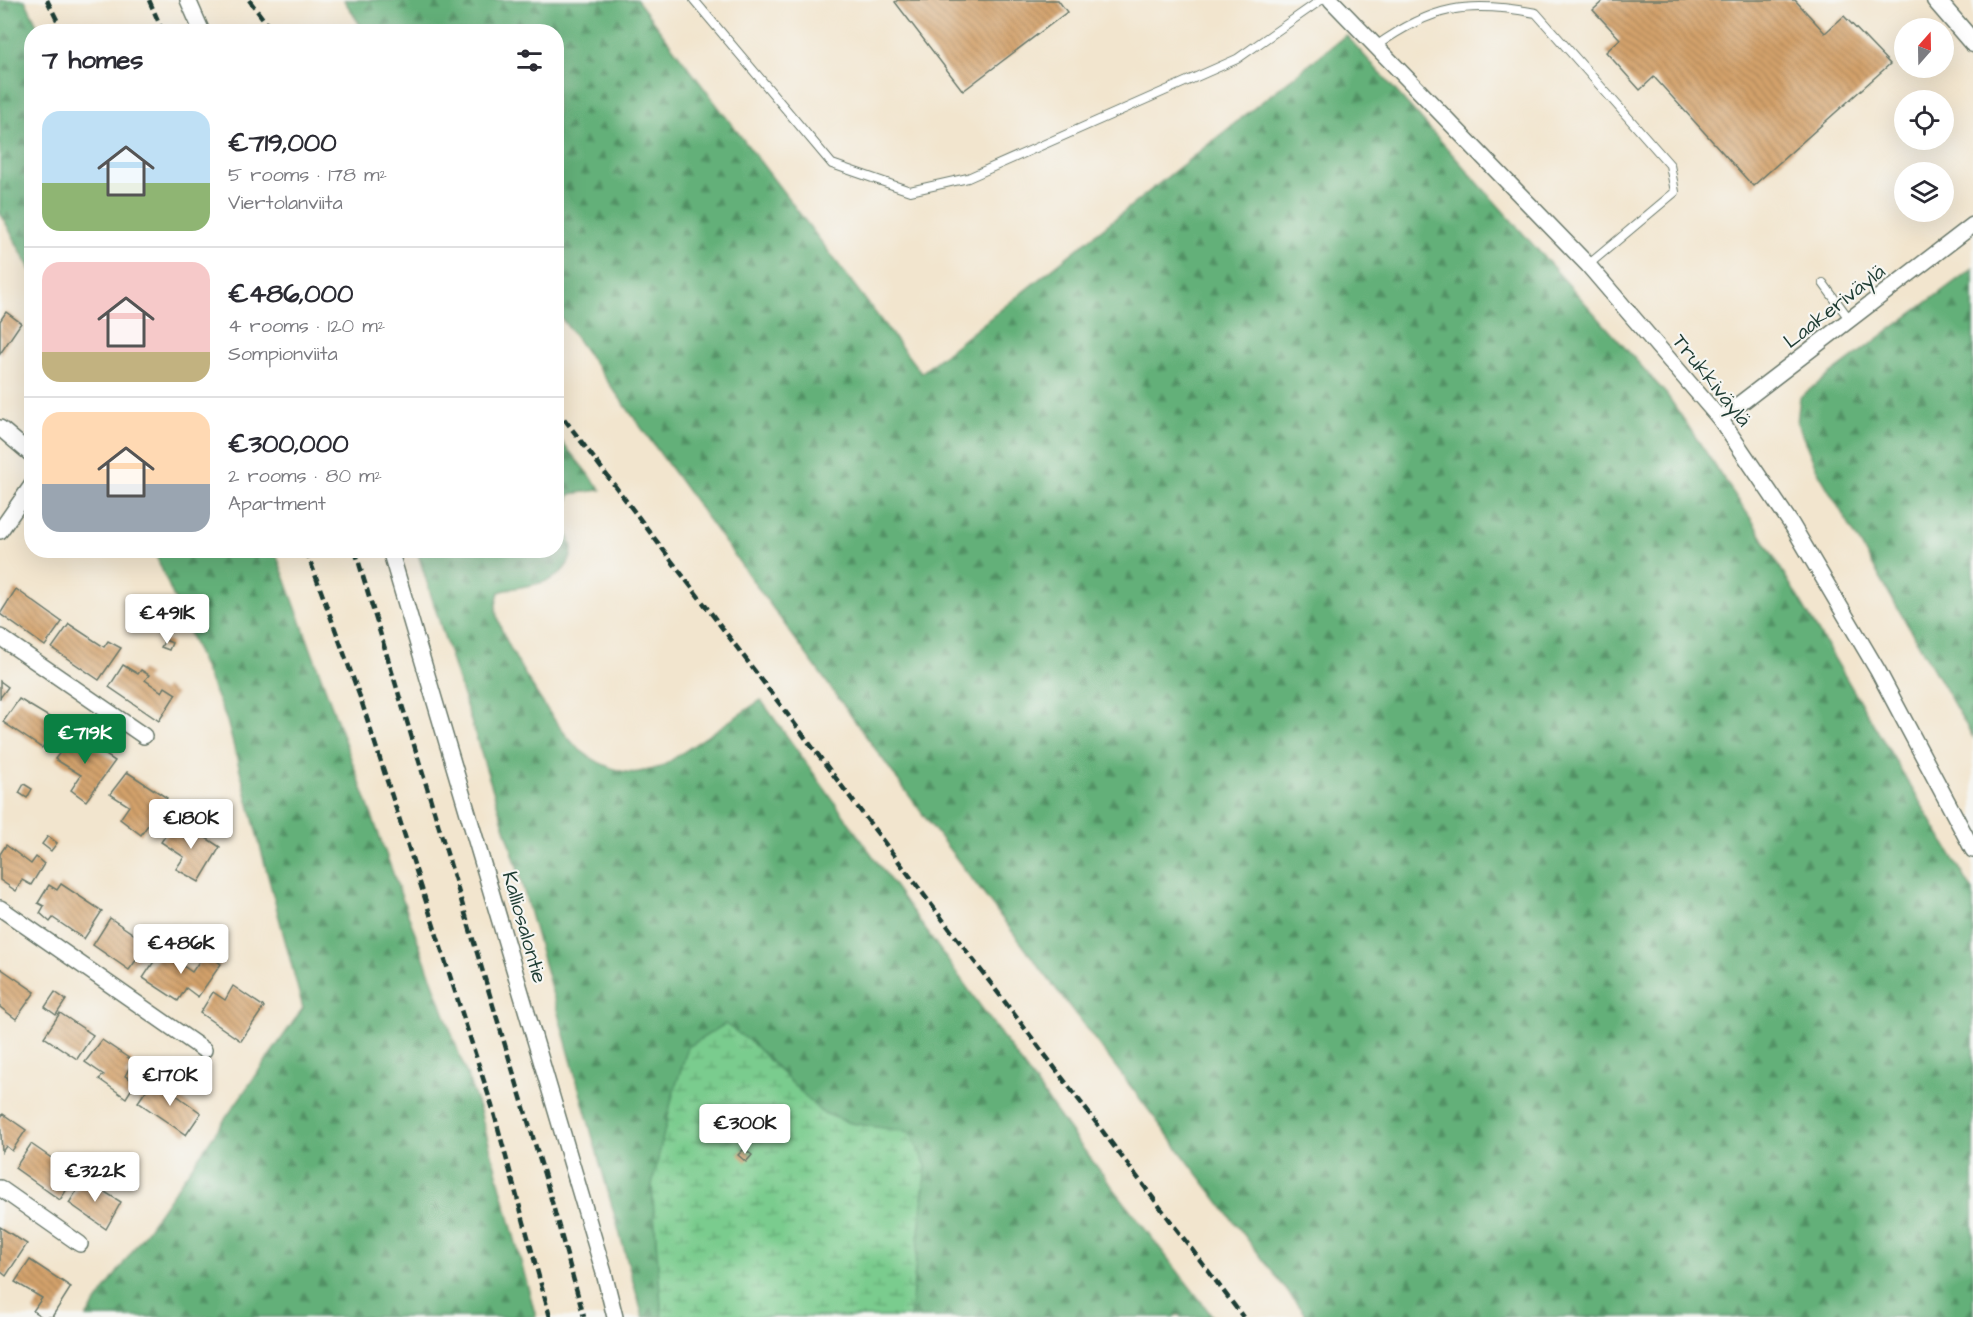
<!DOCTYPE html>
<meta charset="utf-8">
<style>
:root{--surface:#fff;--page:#f7f7f7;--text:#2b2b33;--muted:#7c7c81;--line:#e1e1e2;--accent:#0b8043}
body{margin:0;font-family:"Architects Daughter",sans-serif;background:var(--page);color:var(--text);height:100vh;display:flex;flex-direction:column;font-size:22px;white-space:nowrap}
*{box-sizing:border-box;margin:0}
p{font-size:20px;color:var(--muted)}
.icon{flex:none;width:33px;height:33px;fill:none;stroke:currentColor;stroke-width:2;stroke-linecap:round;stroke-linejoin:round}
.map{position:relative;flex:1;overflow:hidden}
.drawer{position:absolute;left:24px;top:24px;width:540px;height:534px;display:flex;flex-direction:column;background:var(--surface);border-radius:24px;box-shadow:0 6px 24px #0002}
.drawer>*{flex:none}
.needle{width:39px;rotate:20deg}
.fabs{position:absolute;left:1894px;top:18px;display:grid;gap:12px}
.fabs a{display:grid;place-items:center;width:60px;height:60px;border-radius:50%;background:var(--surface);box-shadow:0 6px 24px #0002;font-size:30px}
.price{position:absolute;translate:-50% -51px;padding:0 14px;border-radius:6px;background:#fff;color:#222;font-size:20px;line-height:39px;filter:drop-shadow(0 2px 3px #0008)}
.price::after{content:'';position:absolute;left:50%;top:36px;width:18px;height:14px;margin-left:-9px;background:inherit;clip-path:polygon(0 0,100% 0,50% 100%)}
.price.current{background:var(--accent);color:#fff}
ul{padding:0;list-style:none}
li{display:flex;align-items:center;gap:18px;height:150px;padding:0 18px}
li+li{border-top:2px solid var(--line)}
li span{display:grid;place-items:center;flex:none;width:168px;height:120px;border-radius:18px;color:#555}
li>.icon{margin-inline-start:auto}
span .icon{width:72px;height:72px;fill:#fffc;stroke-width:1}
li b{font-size:26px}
h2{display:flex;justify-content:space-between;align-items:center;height:72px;padding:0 18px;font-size:26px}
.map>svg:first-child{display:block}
.forest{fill:url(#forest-firs);stroke:#417656;stroke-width:1.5}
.wetland{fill:url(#wetland-marsh);stroke:#4c8461;stroke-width:1.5}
.building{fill:url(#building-back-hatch)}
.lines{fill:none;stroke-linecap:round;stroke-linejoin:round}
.service-casing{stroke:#69786a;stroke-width:10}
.minor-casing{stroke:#69786a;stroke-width:18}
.tertiary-casing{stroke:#69786a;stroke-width:21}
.service{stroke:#fff;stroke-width:8}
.minor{stroke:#fff;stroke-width:15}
.tertiary{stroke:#fff;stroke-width:18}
.rail{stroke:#1f3d34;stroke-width:4.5;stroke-dasharray:9 4.5;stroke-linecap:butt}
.labels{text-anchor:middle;stroke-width:4.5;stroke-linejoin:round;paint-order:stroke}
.street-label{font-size:21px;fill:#1f3d34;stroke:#f6f6f2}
</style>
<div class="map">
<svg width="1973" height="1317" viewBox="0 0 1973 1317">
<defs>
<pattern id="forest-firs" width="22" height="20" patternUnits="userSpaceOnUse" patternTransform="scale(1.5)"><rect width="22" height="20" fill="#63b079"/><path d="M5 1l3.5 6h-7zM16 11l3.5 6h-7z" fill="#519064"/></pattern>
<pattern id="wetland-marsh" width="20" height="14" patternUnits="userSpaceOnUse" patternTransform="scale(1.5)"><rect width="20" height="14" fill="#7acc8e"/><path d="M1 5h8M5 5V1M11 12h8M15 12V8" fill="none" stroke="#63a775"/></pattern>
<pattern id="building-back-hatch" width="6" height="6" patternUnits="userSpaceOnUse" patternTransform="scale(1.5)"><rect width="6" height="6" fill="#d3a16b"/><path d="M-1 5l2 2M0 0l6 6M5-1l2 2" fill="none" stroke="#ab8459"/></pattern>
</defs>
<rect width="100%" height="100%" fill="#f6f6f2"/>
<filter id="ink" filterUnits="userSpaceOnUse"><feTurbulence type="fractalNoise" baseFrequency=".0167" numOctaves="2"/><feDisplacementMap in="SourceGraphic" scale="12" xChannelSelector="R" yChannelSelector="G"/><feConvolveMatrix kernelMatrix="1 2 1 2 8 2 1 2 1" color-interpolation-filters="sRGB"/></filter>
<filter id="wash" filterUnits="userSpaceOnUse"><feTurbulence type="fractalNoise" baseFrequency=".008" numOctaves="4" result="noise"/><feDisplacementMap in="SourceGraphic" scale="24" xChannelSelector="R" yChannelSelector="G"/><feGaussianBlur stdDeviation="1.35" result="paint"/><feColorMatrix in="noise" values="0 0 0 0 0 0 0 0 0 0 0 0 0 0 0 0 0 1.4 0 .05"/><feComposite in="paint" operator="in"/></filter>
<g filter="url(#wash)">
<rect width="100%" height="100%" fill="#f2e5ce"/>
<g class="forest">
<polygon points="0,0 25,0 40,31 32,32 31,271 0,212"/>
<polygon points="344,0 637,0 921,373 1346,35 1667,395 1753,522 1973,891 1973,1317 1307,1317 930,824 557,312 556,32 364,31"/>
<polygon points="1973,268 1973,737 1817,470 1797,423 1800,397"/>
<path d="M557,436L601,490L570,494C568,502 561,514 563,521C564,529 569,536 571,543C575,559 563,574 549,580C532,587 516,586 499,592C498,597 495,605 496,610C499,639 557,731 580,750C591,759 607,767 621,771C633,775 649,770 661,767L761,700L1077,1141L1213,1317H1181L1179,1314L1173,1317H910L926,1166L910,1133L850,1123L821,1112L752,1043L652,1185L662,1317H643L516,863L417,551L556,550Z"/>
<polygon points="154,551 275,551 480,1111 536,1317 86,1317 303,1008 227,721"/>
</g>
<polygon class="wetland" points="725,1024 752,1043 821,1112 850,1123 910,1132 926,1166 910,1317 662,1317 652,1185 672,1098 688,1047"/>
<g id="blocks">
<g class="building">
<polygon points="898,0 1058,0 1067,12 963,91 895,2"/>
<polygon points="1604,0 1795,0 1825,33 1844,16 1890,64 1753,186 1654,77 1640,90 1606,52 1620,39 1593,10"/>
<polygon points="6,312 21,323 0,354 0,321"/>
<polygon points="16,589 62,622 45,646 0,614"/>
<polygon points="69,624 104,647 108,641 121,648 99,680 52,648"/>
<polygon points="165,640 172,643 169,650 161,647"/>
<polygon points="123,665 138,674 141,670 149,675 145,680 162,692 165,687 176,694 159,721 109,687"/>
<polygon points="0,681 8,687 0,698"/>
<polygon points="19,699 59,723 42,748 3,722"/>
<polygon points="74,734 115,761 86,801 71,790 81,775 55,759"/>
<polygon points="127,772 167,798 141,835 120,819 129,806 110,794"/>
<polygon points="24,784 32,789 27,798 19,793"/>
<polygon points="177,819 220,847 199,882 176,869 184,857 161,842"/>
<polygon points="48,836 57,843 51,851 42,844"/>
<polygon points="6,845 31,864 36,857 44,864 31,885 22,880 16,891 0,880 0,854"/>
<polygon points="61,884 102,911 84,939 53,918 50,922 40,913 44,906 38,903 49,885 57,890"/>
<polygon points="110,918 148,944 129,970 93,945"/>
<polygon points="161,951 192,972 205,953 221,964 198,997 186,988 178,1001 143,978"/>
<polygon points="0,968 35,992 16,1019 0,1007"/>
<polygon points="233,986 264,1007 241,1041 200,1013 213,992 225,1000"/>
<polygon points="55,992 66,1000 56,1015 45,1007"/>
<polygon points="60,1013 93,1035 77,1059 44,1037"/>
<polygon points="102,1040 133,1061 125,1076 136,1082 126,1098 99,1079 104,1075 85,1062"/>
<polygon points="154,1079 201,1113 186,1135 138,1102"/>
<polygon points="3,1114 26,1130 12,1151 6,1146 2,1152 0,1118"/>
<polygon points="31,1144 76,1175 60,1200 15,1168"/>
<polygon points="744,1149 752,1155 746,1162 738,1155"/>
<polygon points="84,1179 121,1202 106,1229 69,1203"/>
<polygon points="0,1227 27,1244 6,1276 0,1271"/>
<polygon points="30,1260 71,1287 52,1317 42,1317 33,1311 42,1298 15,1282"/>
</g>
</g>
</g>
<g filter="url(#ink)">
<use href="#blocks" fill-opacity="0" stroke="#69786a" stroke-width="1.5"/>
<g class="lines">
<defs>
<g id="service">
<polyline points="694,0 832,164 910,191 968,178 1237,59 1321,0"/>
<path d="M1376,46C1432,6 1468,0 1536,13L1670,165L1675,192L1588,265"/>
<polyline points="1823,283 1850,320"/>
</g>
<g id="minor">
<polyline points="188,0 202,32"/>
<polyline points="1331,0 1588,265 1720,419 1792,525 1878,671 1973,850"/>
<polyline points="1720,419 1973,225"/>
<polyline points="0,428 32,455"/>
<polyline points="0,531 32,485"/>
<polyline points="390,550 604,1273 615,1317"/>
<polyline points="0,637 144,736"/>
<polyline points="0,908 204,1050"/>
<polyline points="0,1188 80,1244"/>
</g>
<polyline id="tertiary" points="1936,0 1973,43"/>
</defs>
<use href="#service" class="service-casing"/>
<use href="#minor" class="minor-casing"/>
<use href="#tertiary" class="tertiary-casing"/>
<use href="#service" class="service"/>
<use href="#minor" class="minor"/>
<use href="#tertiary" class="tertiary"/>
<g class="rail">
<polyline points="47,0 63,32"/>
<polyline points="149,0 163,32"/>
<polyline points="249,0 273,32"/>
<polyline points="556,408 1243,1317"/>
<polyline points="306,550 360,697 492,1106 550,1317"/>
<polyline points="355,550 545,1177 584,1317"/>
</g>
</g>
</g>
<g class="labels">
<g class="street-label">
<text transform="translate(1834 306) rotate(-38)" y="7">Laakeriväylä</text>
<text transform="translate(1712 380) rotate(51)" y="7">Trukkiväylä</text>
<text transform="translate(525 927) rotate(74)" y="7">Kalliosalontie</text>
</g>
</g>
</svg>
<div class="fabs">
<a><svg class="needle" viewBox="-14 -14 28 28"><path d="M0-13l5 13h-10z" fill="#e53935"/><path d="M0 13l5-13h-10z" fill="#7c7c81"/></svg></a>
<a><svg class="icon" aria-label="locate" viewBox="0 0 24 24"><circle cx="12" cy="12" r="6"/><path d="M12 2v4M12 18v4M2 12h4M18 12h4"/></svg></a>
<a><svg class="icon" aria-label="layers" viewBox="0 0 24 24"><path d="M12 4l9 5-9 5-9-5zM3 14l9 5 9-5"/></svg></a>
</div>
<b class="price" style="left:167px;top:645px">€491K</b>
<b class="price current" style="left:85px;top:765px">€719K</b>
<b class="price" style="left:191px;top:850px">€180K</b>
<b class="price" style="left:181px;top:975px">€486K</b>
<b class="price" style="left:170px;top:1107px">€170K</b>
<b class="price" style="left:745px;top:1155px">€300K</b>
<b class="price" style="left:95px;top:1203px">€322K</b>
<section class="drawer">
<h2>7 homes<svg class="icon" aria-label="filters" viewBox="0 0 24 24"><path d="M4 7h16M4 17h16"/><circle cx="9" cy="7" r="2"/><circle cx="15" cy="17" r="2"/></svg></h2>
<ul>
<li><span style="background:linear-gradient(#bfe0f5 60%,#8fb573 0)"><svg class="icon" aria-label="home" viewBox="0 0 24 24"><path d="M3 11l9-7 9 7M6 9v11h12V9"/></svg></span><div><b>€719,000</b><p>5 rooms · 178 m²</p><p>Viertolanviita</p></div></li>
<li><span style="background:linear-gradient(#f6c9c9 75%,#c2b280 0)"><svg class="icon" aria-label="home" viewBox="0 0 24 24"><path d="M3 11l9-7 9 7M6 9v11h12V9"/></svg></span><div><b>€486,000</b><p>4 rooms · 120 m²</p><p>Sompionviita</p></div></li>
<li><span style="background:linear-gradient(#ffd9b3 60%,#9aa5b1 0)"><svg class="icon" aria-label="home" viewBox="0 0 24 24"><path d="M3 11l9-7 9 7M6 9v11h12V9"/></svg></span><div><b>€300,000</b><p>2 rooms · 80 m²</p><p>Apartment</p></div></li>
</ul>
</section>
</div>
